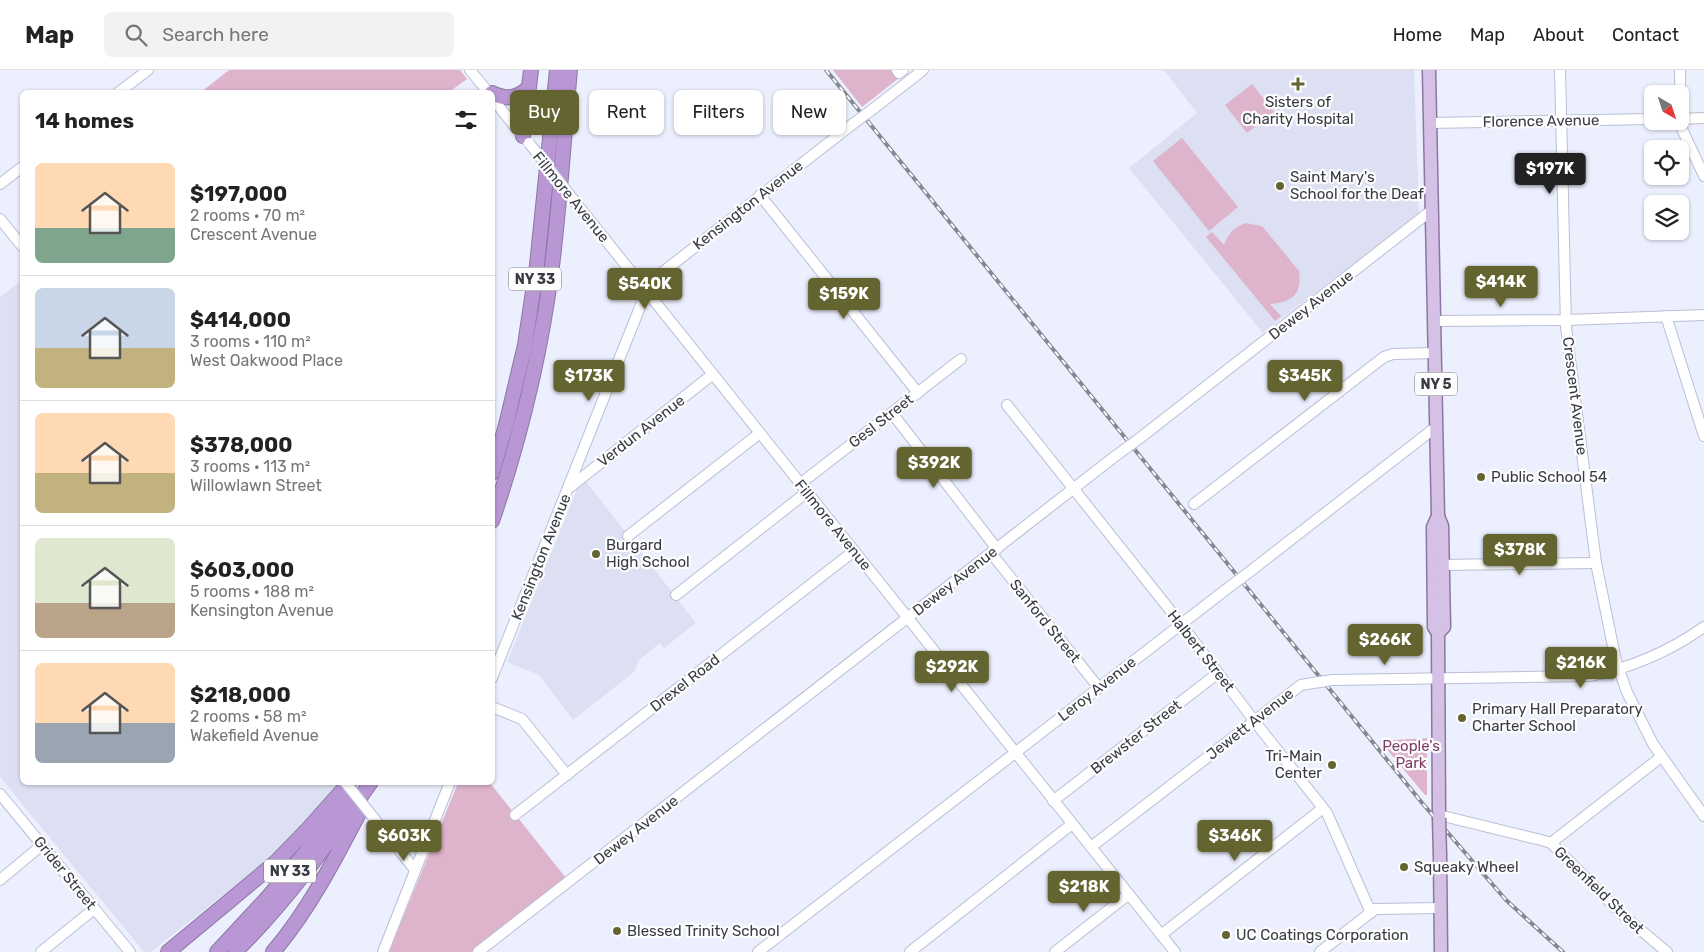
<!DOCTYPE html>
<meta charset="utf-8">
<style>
:root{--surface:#fff;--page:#f2f2f2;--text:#222;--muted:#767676;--line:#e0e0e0;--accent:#646431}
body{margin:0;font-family:Rubik,sans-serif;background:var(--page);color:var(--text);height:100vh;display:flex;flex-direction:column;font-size:19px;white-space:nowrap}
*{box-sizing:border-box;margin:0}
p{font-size:16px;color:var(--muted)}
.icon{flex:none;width:28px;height:28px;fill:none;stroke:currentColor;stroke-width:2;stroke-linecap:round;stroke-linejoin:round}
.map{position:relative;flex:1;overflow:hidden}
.details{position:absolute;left:20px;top:20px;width:475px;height:695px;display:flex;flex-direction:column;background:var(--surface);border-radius:8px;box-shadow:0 1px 4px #0004}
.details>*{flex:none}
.hud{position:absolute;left:510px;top:20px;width:475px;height:45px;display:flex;gap:10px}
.needle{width:32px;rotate:141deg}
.buttons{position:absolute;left:1644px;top:15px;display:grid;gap:10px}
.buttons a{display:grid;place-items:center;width:45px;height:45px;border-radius:8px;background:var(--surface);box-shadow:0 1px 4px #0004;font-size:25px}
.price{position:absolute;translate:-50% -42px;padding:0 11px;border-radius:5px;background:var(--accent);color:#fff;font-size:16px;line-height:32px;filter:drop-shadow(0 1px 2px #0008)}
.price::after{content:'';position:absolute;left:50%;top:30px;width:15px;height:11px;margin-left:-8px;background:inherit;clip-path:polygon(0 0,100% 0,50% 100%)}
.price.current{background:#222;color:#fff}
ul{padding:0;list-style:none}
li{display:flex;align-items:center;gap:15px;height:125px;padding:0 15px}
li+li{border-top:1px solid var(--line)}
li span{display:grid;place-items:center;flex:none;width:140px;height:100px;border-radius:8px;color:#555}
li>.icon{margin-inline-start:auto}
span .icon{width:60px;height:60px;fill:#fffc;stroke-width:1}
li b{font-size:21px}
h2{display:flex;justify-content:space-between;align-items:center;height:60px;padding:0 15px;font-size:21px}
.chip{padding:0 18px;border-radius:8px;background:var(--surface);box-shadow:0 1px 4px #0004;font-size:18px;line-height:45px}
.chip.current{background:var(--accent);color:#fff}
header{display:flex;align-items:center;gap:30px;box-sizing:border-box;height:70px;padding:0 25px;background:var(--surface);border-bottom:1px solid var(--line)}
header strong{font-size:24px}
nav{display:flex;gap:28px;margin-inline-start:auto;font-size:18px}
.search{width:350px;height:45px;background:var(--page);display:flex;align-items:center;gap:12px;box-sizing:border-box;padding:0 18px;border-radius:8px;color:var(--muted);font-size:19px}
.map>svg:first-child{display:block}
.built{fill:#dce0f2}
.green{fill:#deb3cc}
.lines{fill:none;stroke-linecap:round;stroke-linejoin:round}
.minor-casing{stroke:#babfd6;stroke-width:12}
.major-casing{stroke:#8c77a2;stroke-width:15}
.highway-casing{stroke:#8c77a2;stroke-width:16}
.minor{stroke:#fff;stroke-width:10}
.major{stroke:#d5c1e6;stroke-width:12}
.highway{stroke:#b997d5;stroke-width:14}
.rail-casing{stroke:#858893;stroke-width:4}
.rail{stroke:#fdfdfd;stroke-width:2;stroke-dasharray:5.5;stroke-linecap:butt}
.minor-bridge-casing{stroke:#babfd6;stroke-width:12;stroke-linecap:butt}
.major-bridge-casing{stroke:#8c77a2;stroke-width:15;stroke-linecap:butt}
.minor-bridge{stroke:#fff;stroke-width:10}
.major-bridge{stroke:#d5c1e6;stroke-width:12}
.poi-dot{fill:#646431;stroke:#fdfdfd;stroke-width:2}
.labels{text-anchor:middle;stroke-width:4.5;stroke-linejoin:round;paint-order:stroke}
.shield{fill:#fdfdfd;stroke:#74757c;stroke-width:1}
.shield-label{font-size:14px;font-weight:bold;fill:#393b44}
.poi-label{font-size:15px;fill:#393b44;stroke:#fdfdfd;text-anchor:start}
.street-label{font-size:15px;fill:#393b44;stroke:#fdfdfd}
.park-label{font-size:15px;fill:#7e3b66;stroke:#fdfdfd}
</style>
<header>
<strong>Map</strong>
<div class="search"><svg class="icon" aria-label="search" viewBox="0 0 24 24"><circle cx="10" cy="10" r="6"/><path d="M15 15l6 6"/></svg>Search here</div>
<nav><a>Home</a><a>Map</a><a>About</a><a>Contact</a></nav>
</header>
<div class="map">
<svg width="1704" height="882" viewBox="0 0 1704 882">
<rect width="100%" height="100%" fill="#eceffd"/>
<g class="built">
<polygon points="1164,0 1414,0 1419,143 1263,263 1129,98 1197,43"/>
<polygon points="22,210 22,712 339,713 319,736 272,786 151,882 144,882 0,707 0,227"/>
<polygon points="585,410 696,553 664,578 660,573 639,590 634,602 573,650 539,605 507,592 579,414"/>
</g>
<g class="green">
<polygon points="229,0 460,0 467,9 449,22 201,22"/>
<polygon points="833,0 892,0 899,8 862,37"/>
<polygon points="1252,14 1274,42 1247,63 1225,35"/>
<polygon points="1182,68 1238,137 1209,161 1153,91"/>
<path d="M1245,153L1262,156L1299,201C1302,225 1292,232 1270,234L1281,246L1275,251L1206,167L1212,162L1224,175C1228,164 1233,158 1245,153Z"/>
<polygon points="1427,668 1427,725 1425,725 1380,671"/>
<polygon points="458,713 490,713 566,808 472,882 389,882"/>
</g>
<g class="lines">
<defs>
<g id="minor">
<polyline points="470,0 488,22"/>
<polyline points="897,0 899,3 903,0"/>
<polyline points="1560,0 1566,257 1596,493 1616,591 1627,622 1653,674 1704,746"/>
<polyline points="1680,0 1681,57 1704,106"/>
<polyline points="119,22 148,0"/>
<polyline points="492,28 525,69"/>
<polyline points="873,39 923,0"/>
<polyline points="1680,49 1704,48"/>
<polyline points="1430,53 1652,49"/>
<polyline points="0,114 22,97"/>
<polyline points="760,125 918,323"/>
<polyline points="576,133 1175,882"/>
<polyline points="0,149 22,176"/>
<polyline points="1666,246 1704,366"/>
<polyline points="1435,251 1566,250 1704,245"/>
<polyline points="1007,335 1181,554 1259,657 1327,743 1371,843"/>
<polyline points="892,343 997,479"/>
<polyline points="1140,368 1432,140"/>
<polyline points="800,414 961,289"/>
<polyline points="570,417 713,304"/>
<polyline points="1194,434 1384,287 1393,284 1435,283"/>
<polyline points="628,466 760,363"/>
<polyline points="991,483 1099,618"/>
<polyline points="1436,495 1596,493"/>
<polyline points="1248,503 1436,357"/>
<polyline points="676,525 807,422"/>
<polyline points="492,608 650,212 854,53"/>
<path d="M1332,610L1590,606C1631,598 1670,581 1704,557"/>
<polyline points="492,637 522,649 567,705"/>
<polyline points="0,724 130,882"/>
<polyline points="1053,731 1218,603"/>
<polyline points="515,745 854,481"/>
<polyline points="1439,745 1545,771 1551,773 1624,846 1667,882"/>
<polyline points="377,752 415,800"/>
<polyline points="1551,773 1661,687"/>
<polyline points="1091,777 1301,615"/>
<polyline points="0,810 42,775"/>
<polyline points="1161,865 1323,738"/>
<polyline points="41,882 94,839"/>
<polyline points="383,882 450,712"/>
<polyline points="478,882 1114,387"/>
<polyline points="758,882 1224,521"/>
<polyline points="910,882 1072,754"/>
<polyline points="1055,882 1129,824"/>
<polyline points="1320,882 1375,839 1440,838"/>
</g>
<g id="major">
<polyline points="1429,0 1438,446 1442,456 1444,557 1438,563"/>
<polyline points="1438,446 1433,457 1434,557 1438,563 1439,748"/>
<polyline points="1440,786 1441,882"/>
</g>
<g id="highway">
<path d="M492,23C506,30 518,29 528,18"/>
<polyline points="523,66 531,0"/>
<polyline points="492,403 506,355 525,275 537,195 557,0"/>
<path d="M492,451C520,369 541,283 552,196C560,131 564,65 570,0"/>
<polyline points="168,882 275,793 308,759 350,712"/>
<polyline points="217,882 269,826 306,782 347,726"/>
<path d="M235,882C287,831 329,772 371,712"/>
<path d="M273,882C308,841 334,791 359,743"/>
</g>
</defs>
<use href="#minor" class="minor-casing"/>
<use href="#major" class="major-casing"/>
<use href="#highway" class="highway-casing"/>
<use href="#minor" class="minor"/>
<use href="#major" class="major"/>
<use href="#highway" class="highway"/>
<defs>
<polyline id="rail" points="826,0 1423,734 1506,830 1563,882"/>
</defs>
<use href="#rail" class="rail-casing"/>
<use href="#rail" class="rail"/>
<defs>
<g id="minor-bridge">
<polyline points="854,53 873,39"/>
<polyline points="529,73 576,133"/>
<polyline points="1114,387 1140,368"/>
<polyline points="1224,521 1248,503"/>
<polyline points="1301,615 1332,610"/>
<polyline points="345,712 377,752"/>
</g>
<polyline id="major-bridge" points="1439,748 1440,786"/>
</defs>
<use href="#minor-bridge" class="minor-bridge-casing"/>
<use href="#major-bridge" class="major-bridge-casing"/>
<use href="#minor-bridge" class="minor-bridge"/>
<use href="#major-bridge" class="major-bridge"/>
</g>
<g class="poi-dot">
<path d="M1295.5 6.5h5v5h5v5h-5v5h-5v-5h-5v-5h5z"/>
<circle cx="1280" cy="116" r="5"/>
<circle cx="1481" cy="407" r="5"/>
<circle cx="596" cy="484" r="5"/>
<circle cx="1462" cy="648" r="5"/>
<circle cx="1332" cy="695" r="5"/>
<circle cx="1404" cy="797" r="5"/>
<circle cx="617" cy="861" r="5"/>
<circle cx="1226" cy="865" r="5"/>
</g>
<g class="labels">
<g class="shield">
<rect x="509" y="197.5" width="52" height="23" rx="4"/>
<rect x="1415" y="302.5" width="42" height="23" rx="4"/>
<rect x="264" y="789.5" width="52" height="23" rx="4"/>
</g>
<g class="shield-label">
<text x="535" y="214">NY 33</text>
<text x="1436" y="319">NY 5</text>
<text x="290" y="806">NY 33</text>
</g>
<g class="poi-label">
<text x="1298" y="37" text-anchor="middle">Sisters of<tspan x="1298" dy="17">Charity Hospital</tspan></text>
<text x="1290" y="112">Saint Mary's<tspan x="1290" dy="17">School for the Deaf</tspan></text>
<text x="1491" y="412">Public School 54</text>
<text x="606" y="480">Burgard<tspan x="606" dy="17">High School</tspan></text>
<text x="1472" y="644">Primary Hall Preparatory<tspan x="1472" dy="17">Charter School</tspan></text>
<text x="1322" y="691" text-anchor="end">Tri-Main<tspan x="1322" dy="17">Center</tspan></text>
<text x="1414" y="802">Squeaky Wheel</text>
<text x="627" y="866">Blessed Trinity School</text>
<text x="1236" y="870">UC Coatings Corporation</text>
</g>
<g class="street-label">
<text transform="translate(1541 51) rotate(-1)" y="5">Florence Avenue</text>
<text transform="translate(571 127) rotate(51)" y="5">Fillmore Avenue</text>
<text transform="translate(748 135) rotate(-38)" y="5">Kensington Avenue</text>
<text transform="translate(1311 235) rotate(-38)" y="5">Dewey Avenue</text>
<text transform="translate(1575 326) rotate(83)" y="5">Crescent Avenue</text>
<text transform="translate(881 351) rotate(-38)" y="5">Gesl Street</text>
<text transform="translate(641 361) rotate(-38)" y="5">Verdun Avenue</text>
<text transform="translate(833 455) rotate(51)" y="5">Fillmore Avenue</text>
<text transform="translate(541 487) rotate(-68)" y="5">Kensington Avenue</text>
<text transform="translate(955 511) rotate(-38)" y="5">Dewey Avenue</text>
<text transform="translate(1045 551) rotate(51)" y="5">Sanford Street</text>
<text transform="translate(1201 581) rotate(52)" y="5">Halbert Street</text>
<text transform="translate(685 613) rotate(-38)" y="5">Drexel Road</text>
<text transform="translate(1097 619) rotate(-38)" y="5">Leroy Avenue</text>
<text transform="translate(1250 654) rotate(-38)" y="5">Jewett Avenue</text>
<text transform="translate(1136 667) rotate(-38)" y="5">Brewster Street</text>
<text transform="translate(636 760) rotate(-38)" y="5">Dewey Avenue</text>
<text transform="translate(65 803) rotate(51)" y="5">Grider Street</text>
<text transform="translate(1599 820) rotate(44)" y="5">Greenfield Street</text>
</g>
<g class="park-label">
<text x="1411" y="681">People's<tspan x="1411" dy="17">Park</tspan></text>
</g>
</g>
</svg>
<div class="buttons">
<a><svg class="needle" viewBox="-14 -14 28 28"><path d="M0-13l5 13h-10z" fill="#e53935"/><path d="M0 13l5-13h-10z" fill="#767676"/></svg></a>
<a><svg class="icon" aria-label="locate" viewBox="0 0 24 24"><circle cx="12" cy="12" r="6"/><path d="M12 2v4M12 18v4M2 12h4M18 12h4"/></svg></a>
<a><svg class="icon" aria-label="layers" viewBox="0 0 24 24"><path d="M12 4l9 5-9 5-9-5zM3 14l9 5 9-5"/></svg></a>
</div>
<b class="price current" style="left:1550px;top:125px">$197K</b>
<b class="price" style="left:1501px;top:238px">$414K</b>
<b class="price" style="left:645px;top:240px">$540K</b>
<b class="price" style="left:844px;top:250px">$159K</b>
<b class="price" style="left:589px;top:332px">$173K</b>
<b class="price" style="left:1305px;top:332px">$345K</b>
<b class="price" style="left:934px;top:419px">$392K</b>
<b class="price" style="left:1520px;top:506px">$378K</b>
<b class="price" style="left:1385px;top:596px">$266K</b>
<b class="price" style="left:1581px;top:619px">$216K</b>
<b class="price" style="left:952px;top:623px">$292K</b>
<b class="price" style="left:404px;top:792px">$603K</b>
<b class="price" style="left:1235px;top:792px">$346K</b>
<b class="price" style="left:1084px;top:843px">$218K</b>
<div class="hud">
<a class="chip current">Buy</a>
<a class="chip">Rent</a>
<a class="chip">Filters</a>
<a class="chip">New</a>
</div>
<section class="details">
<h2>14 homes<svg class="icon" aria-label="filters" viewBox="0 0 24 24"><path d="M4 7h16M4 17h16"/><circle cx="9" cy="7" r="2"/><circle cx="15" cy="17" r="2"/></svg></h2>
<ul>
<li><span style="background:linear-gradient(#ffd9b3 65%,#7fa58c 0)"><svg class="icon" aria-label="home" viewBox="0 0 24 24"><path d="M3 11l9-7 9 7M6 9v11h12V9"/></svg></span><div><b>$197,000</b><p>2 rooms · 70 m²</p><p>Crescent Avenue</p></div></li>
<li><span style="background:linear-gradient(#c9d6e8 60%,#c2b280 0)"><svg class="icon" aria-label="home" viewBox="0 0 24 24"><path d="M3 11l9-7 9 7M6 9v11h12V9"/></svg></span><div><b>$414,000</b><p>3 rooms · 110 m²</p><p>West Oakwood Place</p></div></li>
<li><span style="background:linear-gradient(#ffd9b3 60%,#c2b280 0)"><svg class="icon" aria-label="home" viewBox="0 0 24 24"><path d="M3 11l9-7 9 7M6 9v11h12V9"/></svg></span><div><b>$378,000</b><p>3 rooms · 113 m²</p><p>Willowlawn Street</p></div></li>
<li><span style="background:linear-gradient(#dfe7d0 65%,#b9a48a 0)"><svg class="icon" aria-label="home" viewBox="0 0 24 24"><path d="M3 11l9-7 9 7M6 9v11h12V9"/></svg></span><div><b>$603,000</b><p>5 rooms · 188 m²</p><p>Kensington Avenue</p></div></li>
<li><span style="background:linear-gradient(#ffd9b3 60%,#9aa5b1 0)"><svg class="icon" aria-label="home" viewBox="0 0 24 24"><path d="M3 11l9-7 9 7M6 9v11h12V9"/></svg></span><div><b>$218,000</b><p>2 rooms · 58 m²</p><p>Wakefield Avenue</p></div></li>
</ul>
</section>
</div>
